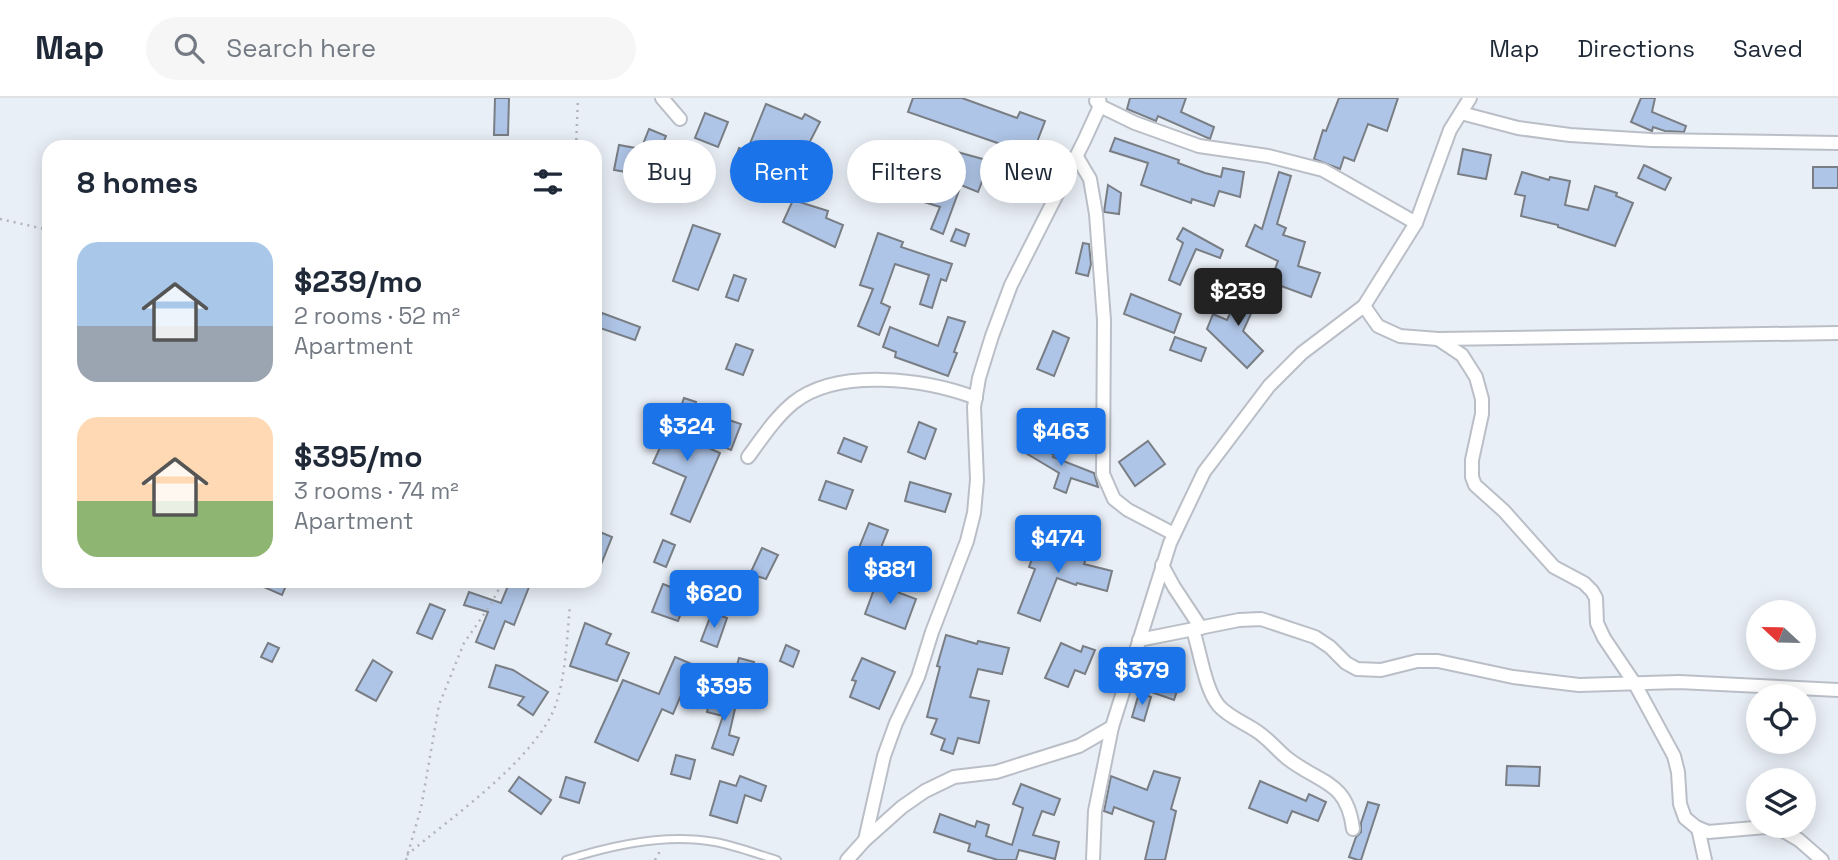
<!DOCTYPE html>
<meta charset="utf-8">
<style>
:root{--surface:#fff;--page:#f6f6f7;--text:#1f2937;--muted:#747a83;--line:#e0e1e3;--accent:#1a73e8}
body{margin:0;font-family:"Space Grotesk",sans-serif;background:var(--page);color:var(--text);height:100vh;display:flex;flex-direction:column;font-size:26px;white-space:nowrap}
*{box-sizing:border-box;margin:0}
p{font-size:23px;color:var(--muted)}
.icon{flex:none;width:38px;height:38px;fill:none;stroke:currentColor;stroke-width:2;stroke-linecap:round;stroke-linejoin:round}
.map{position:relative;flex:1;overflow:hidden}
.sheet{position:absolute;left:42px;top:42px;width:560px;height:448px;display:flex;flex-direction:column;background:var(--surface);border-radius:21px;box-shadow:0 4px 18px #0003}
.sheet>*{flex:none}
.banner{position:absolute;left:623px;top:42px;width:665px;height:63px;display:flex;gap:14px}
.needle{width:46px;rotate:292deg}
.fabs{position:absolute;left:1746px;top:502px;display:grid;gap:14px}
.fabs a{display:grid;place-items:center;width:70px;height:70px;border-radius:50%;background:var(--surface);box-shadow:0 4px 18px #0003;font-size:35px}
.price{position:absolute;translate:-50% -60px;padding:0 16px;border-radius:7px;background:var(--accent);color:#fff;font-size:23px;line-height:46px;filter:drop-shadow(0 2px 4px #0008)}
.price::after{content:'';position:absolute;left:50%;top:42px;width:21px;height:16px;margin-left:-10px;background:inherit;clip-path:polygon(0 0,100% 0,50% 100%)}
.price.on{background:#222;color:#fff}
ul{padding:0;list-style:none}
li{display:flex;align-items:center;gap:21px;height:175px;padding:0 35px}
li span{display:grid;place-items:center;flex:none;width:196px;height:140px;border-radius:21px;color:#555}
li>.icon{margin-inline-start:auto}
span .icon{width:84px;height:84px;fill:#fffc;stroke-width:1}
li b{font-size:30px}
h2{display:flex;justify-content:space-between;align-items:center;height:84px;padding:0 35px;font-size:30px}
.tag{padding:0 24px;border-radius:32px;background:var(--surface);box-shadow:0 4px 18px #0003;font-size:24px;line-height:63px}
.tag.on{background:var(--accent);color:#fff}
header{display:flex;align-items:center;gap:42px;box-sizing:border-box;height:98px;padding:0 35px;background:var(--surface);border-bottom:2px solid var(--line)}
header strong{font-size:33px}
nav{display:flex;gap:38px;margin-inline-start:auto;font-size:24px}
.search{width:490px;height:63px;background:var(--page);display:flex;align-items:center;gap:18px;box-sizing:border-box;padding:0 24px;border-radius:38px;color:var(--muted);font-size:26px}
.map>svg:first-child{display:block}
.building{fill:#afc5e7;stroke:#797e85;stroke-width:2}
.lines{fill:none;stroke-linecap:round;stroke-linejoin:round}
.service-casing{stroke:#babfc7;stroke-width:10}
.minor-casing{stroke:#babfc7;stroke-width:16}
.path{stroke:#b0b4bb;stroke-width:2.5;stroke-dasharray:2 5;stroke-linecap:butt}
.service{stroke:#fff;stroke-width:6}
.minor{stroke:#fff;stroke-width:12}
</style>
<header>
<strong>Map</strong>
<div class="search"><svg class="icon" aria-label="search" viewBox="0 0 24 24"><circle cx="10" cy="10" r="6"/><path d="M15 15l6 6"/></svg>Search here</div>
<nav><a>Map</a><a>Directions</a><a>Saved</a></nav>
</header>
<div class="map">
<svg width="1838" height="762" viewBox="0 0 1838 762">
<rect width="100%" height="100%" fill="#e9eff7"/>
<g class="building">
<polygon points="495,0 509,0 508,37 494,37"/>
<polygon points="913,0 962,0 1017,20 1020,14 1045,23 1032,57 908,14"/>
<polygon points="1130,0 1186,0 1181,14 1214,29 1210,41 1158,18 1156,23 1127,11"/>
<polygon points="1339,0 1398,0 1387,33 1368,26 1354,63 1344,59 1340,71 1314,61 1323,32 1326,33"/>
<polygon points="1641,0 1655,0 1652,14 1686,28 1684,34 1665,33 1653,29 1652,33 1631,24"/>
<polygon points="766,6 802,21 805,16 820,24 803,57 776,44 775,47 768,44 755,82 731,73 739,50 747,53"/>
<polygon points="705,15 728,24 718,49 695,40"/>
<polygon points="649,31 666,38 664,43 688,51 678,81 633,65 632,75 614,72 619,47 641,51"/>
<polygon points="1115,40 1179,62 1178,65 1205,75 1221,79 1223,70 1244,74 1240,99 1219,93 1214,108 1192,101 1191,105 1141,87 1148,65 1110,53"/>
<polygon points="917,43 990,63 978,94 961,87 943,136 931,131 940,109 902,97"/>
<polygon points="1463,51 1491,57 1486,81 1458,76"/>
<polygon points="1644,67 1671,80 1665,92 1638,80"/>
<rect x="1813" y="69" width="25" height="21"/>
<polygon points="1279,74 1291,78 1277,126 1286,130 1283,137 1305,144 1298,168 1320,175 1311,199 1270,184 1278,163 1246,148 1255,127 1262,131"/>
<polygon points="1522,74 1549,82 1550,79 1570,83 1565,107 1588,112 1595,88 1617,95 1616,98 1633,105 1615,148 1558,129 1558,127 1521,118 1525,98 1515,96"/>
<polygon points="1108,87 1121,95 1119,116 1104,114"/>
<polygon points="793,102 828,113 826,120 843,127 835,149 783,124"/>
<polygon points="693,127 720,136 698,192 673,183"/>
<polygon points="1183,130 1223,152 1220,160 1196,151 1180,187 1169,182 1183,145 1177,141"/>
<polygon points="956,131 969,136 965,148 951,143"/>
<polygon points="878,135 903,144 901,149 952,166 946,183 941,181 932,210 920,206 929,177 895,166 881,205 890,209 879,237 858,228 873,191 860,187"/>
<polygon points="1083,145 1089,146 1091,166 1088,178 1076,175"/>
<polygon points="734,177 746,181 738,203 726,199"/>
<polygon points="1244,186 1261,194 1243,233 1263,253 1247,270 1207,231 1213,216 1227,222"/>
<polygon points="1131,196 1181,216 1174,235 1124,216"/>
<polygon points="602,215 640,229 635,242 597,229"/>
<polygon points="948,219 965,224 954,254 957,255 948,278 895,259 896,254 883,249 890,229 938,248"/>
<polygon points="1053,233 1069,240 1054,278 1037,271"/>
<polygon points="1175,239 1206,250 1201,263 1170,252"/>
<polygon points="736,246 753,252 743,277 726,271"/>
<polygon points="684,300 696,304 684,339 720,355 690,424 671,416 686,379 653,365 668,332 672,333"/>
<polygon points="729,322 741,326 731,352 719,347"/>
<polygon points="919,324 936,331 925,361 908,354"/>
<polygon points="844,340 867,349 861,364 838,355"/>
<polygon points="1031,343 1054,357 1053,359 1094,375 1098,389 1071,380 1066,395 1054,390 1059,375 1024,354"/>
<polygon points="1148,343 1165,366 1135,388 1119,364"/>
<polygon points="826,383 853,392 846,411 819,402"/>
<polygon points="910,384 951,396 945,414 905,403"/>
<polygon points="869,425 888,432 878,457 859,450"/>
<polygon points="600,434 612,439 596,479 595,447"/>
<polygon points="1041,437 1088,456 1084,466 1112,473 1107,493 1077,485 1076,487 1057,480 1040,523 1018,515 1035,471 1029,469"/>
<polygon points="663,442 675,447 666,469 654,464"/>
<polygon points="762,450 778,457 766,481 750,476"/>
<polygon points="250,483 288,483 282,497"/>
<polygon points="510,483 529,489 514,527 505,523 494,551 476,544 488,514 464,507 469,494 501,505"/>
<polygon points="663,486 688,496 678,523 652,514"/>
<polygon points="876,486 916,501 905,531 865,516"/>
<polygon points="430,506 445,512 432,541 417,535"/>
<polygon points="712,514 727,520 717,549 701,543"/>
<polygon points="585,525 611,536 606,546 629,555 617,583 570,568"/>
<polygon points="946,537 977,546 978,543 1009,550 1002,576 978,571 970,599 989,603 979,645 958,640 953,656 941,652 945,641 931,636 937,621 927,619 940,569 937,568"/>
<polygon points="268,545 279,550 272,564 261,559"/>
<polygon points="1061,545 1081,554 1083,548 1095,552 1085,576 1075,572 1068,589 1045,580"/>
<polygon points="786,547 799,553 793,569 780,563"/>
<polygon points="1165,555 1181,560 1176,573 1183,575 1174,602 1151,594"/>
<polygon points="675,559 694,567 673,616 662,611 638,663 595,644 623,582 659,596"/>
<polygon points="739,560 754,564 745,598 729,595"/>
<polygon points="862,560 895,574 879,611 850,599 856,583 852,582"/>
<polygon points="373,562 392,574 376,603 356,592"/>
<polygon points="496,567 513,572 548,594 533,617 518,607 524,599 489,589"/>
<polygon points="1139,595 1151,599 1144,623 1132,619"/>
<polygon points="711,596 737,602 729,637 739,640 733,657 712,650 723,618 707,614"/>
<polygon points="676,657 695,662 690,681 671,676"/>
<polygon points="1507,668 1540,669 1539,688 1506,687"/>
<polygon points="1154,673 1180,680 1171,711 1176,713 1165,762 1145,762 1154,724 1114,709 1112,716 1104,713 1111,678 1147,692"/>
<polygon points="740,678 766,688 761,703 745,697 737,725 710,717 720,683 736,688"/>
<polygon points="519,679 551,702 541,716 509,693"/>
<polygon points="566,679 585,685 579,705 560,699"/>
<polygon points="1260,683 1306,703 1309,696 1326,704 1318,723 1292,713 1287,725 1249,710"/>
<polygon points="1021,686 1060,701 1054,717 1042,713 1033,737 1059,744 1055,761 1019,752 1016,762 998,762 968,753 970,746 934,734 940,716 975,729 977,723 989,727 986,738 1012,747 1023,710 1013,706"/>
<polygon points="1368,704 1379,707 1361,762 1358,762 1349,759 1356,739 1361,734 1361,725"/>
</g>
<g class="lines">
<defs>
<path id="service" d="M566,762C612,747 666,735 715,744C736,748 757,756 777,762"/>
<g id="minor">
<polyline points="662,0 680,21"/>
<polyline points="1096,3 1100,8 1135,25 1199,48 1268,58 1323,72 1416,125"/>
<polyline points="1461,15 1518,30 1570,37 1651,42 1838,45"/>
<polyline points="1077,59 1090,81 1096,116 1104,222 1103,376 1114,401 1128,412 1174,436"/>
<polyline points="1364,208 1378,228 1400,238 1438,241 1838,235"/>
<polyline points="1438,241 1462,257 1476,279 1482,301 1482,316 1472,362 1472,379 1475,387 1504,413 1554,469 1584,485 1592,493 1596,500 1597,525 1604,540 1635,586 1674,658 1678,674 1680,706 1685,720 1696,729 1708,734 1766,729 1782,732 1799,742 1822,762"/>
<path d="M748,359C762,340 775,320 793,305C838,269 926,281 976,300"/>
<polyline points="1162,467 1174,489 1201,530"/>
<path d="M1193,532C1200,553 1205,592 1219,608C1229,619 1243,624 1255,632C1268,640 1276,651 1287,660C1320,686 1347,682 1353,731"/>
<polyline points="1139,542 1239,522 1261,521 1315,539 1330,549 1346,565 1357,571 1381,572 1417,563 1438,563 1513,579 1579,587 1679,584 1838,592"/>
<polyline points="1698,730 1705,762"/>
<polyline points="865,742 884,658 896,625 918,579 932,534 967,443 974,415 977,382 974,309 979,280 992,238 1011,187 1084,43 1100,8 1099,0"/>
<polyline points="847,762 865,742 902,709 925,693 954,679 996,674 1079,648 1112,629"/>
<polyline points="1093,762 1095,713 1112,629 1170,445 1204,374 1269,288 1302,255 1364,208 1416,125 1450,32 1470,0"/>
</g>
</defs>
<use href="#service" class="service-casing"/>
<use href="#minor" class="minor-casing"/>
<g class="path">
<polyline points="576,49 578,0"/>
<polyline points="0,121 49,132"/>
<path d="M407,757C451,719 540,659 557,603C566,573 567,539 570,507"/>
<polyline points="406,762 421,710 439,607 464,545 491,506 503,483"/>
<polyline points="655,762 660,753"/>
</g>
<use href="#service" class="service"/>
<use href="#minor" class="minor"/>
</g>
</svg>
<div class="fabs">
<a><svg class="needle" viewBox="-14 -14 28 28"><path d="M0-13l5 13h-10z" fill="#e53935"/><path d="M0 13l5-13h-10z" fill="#747a83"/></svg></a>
<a><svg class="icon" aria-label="locate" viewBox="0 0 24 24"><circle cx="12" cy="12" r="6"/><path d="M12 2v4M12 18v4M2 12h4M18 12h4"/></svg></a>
<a><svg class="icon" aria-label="layers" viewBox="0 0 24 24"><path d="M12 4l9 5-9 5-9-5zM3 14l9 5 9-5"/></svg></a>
</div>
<b class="price on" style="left:1238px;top:230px">$239</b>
<b class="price" style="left:687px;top:365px">$324</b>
<b class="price" style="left:1061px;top:370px">$463</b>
<b class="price" style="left:1058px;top:477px">$474</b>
<b class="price" style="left:890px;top:508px">$881</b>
<b class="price" style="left:714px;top:532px">$620</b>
<b class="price" style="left:1142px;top:609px">$379</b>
<b class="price" style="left:724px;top:625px">$395</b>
<div class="banner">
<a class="tag">Buy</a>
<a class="tag on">Rent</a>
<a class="tag">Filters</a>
<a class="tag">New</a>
</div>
<section class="sheet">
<h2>8 homes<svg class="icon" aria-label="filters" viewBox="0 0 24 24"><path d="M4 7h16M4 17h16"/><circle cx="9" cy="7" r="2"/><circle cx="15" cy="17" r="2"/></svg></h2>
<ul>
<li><span style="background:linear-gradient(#a9c7e8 60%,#9aa5b1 0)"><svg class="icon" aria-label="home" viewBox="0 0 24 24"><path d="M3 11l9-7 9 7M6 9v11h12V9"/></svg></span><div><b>$239/mo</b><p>2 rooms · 52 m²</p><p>Apartment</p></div></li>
<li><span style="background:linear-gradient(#ffd9b3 60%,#8fb573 0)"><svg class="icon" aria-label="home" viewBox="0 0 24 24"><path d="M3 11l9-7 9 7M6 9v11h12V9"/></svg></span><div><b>$395/mo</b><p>3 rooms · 74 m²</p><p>Apartment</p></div></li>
</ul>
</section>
</div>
